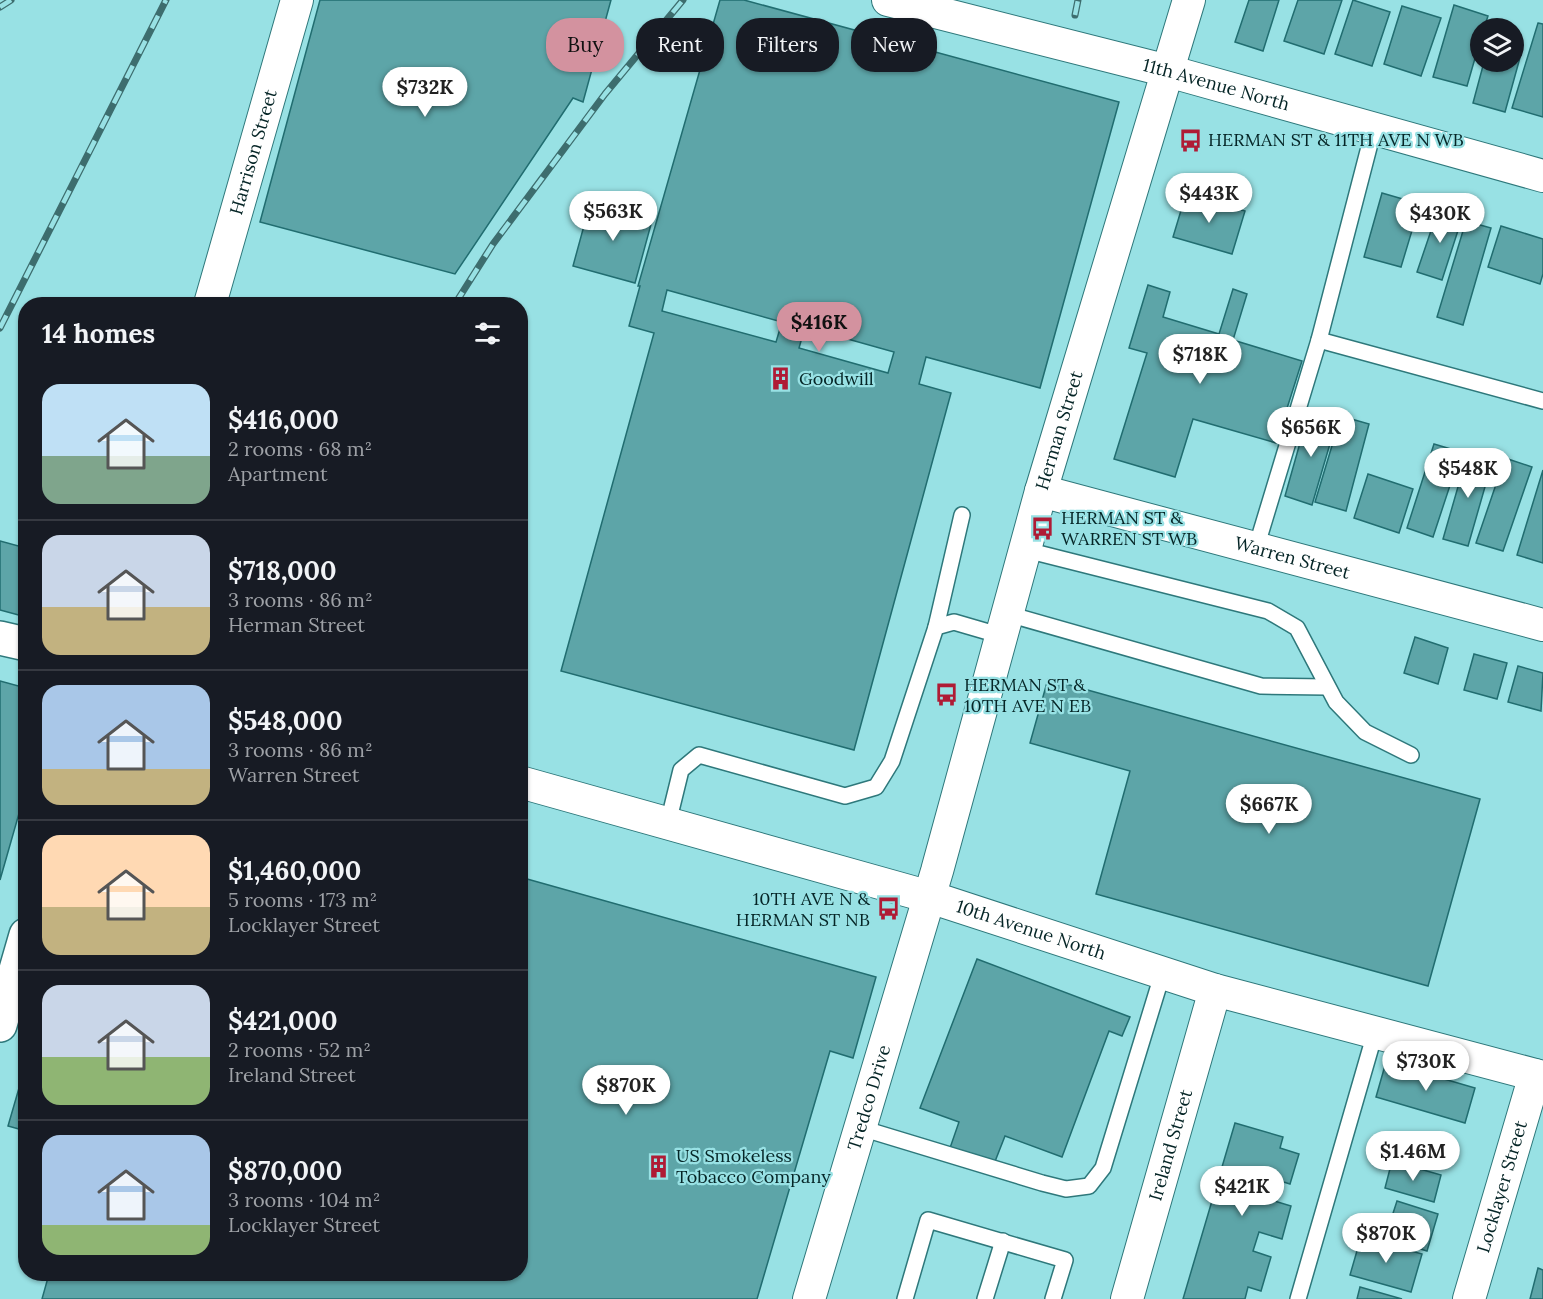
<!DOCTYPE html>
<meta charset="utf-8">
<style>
:root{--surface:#171b24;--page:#20242c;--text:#f1f3f6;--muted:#9ea1a6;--line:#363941;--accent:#d3929f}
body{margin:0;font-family:Lora,serif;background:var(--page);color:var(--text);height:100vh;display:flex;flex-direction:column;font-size:22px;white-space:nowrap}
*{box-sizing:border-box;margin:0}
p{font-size:20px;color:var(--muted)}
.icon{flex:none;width:33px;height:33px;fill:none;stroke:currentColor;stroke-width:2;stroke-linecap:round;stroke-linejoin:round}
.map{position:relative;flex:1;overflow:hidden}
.details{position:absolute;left:18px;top:297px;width:510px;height:984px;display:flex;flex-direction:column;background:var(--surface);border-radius:24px;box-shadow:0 2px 4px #0004}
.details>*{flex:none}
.hud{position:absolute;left:546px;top:18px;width:570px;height:54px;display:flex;gap:12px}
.tools{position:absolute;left:1470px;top:18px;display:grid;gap:12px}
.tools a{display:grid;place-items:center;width:54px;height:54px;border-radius:50%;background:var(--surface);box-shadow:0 2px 4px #0004;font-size:30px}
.price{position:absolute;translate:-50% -51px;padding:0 14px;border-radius:21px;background:#fff;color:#222;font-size:20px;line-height:39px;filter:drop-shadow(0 2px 3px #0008)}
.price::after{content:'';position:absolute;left:50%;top:36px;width:18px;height:14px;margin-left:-9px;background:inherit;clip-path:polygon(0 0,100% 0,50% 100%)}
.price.current{background:var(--accent);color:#111}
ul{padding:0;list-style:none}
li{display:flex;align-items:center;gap:18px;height:150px;padding:0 24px}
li+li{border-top:2px solid var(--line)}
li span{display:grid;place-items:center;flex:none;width:168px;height:120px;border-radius:18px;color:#555}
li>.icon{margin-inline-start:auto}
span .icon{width:72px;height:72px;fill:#fffc;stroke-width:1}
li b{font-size:26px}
h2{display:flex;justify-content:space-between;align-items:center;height:72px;padding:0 24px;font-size:26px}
.tag{padding:0 21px;border-radius:24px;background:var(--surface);box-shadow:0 2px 4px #0004;font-size:21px;line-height:54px}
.tag.current{background:var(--accent);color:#111}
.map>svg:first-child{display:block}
.building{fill:#5da5a8;stroke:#216d70;stroke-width:1.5;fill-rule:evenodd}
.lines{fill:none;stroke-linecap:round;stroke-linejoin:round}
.service-casing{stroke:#2e787b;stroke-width:18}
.minor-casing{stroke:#2e787b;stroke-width:34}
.tertiary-casing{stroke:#2e787b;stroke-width:36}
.service{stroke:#fff;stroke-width:15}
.minor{stroke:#fff;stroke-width:32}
.tertiary{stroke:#fff;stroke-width:33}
.rail-casing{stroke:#3d6d6e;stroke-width:7}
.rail{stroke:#98e1e4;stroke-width:4.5;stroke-dasharray:14;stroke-linecap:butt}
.labels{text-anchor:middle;stroke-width:4.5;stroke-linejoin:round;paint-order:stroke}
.street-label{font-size:18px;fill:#052526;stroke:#98e1e4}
.poi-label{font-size:18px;fill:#052526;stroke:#98e1e4;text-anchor:start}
</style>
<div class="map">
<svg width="1543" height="1299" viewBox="0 0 1543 1299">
<rect width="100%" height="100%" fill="#98e1e4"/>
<g class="building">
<polygon points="320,0 611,0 583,102 573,98 455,274 260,222"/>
<path d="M720,0H744L1119,102L1040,388L926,357L919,384L951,393L854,750L561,671L654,333L629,326L640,286H638ZM667,290L782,322L776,342L662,311ZM805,327L894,352L888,373L799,348Z"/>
<polygon points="1249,0 1279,0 1263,51 1235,42"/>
<polygon points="1298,0 1342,0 1324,54 1284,41"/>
<polygon points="1353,0 1390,12 1372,66 1335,54"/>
<polygon points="1454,5 1488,16 1484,28 1480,28 1480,41 1467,86 1433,77"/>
<polygon points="1402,6 1441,18 1421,76 1384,64"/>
<polygon points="1538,23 1543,24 1543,117 1512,108"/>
<polygon points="1514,52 1521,54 1505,112 1473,103 1484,62 1514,62"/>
<polygon points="1382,193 1420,204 1401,267 1364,257"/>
<polygon points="1186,194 1245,211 1232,254 1173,237"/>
<polygon points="591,200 653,217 635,283 573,266"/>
<polygon points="1439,207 1463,215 1442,280 1417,272"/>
<polygon points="1466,221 1491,228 1463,325 1437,317"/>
<polygon points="1501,226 1543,239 1543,274 1540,284 1488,267"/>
<polygon points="1148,285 1170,292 1163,317 1219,334 1233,289 1247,294 1233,340 1302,361 1276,443 1193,419 1175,477 1114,459 1147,353 1129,348"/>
<polygon points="1309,411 1337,420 1312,505 1285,496"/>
<polygon points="1341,416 1369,424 1346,511 1315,502"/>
<polygon points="1434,444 1461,452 1433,537 1407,528"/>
<polygon points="1468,452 1493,459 1468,546 1443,539"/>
<polygon points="1505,458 1532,467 1503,551 1476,543"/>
<polygon points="1543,470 1543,563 1517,555"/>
<polygon points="1368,474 1413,489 1399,533 1354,518"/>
<polygon points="0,541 26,548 26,617 0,610"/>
<polygon points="1415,637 1448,648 1438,684 1404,673"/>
<polygon points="1474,654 1507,663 1497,699 1464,690"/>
<polygon points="1518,666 1543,673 1541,711 1508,702"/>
<polygon points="1048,679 1480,799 1428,986 1096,894 1130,771 1030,743"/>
<polygon points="0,681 26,688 26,789 0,880"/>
<polygon points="520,877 876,977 853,1058 830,1051 757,1299 42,1299 49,1274 520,1274"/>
<polygon points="977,959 1130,1017 1122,1036 1109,1031 1062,1157 1005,1136 994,1164 950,1148 959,1122 920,1108"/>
<polygon points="1386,1062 1475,1088 1465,1123 1376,1097"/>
<polygon points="26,1064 26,1131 8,1126"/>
<polygon points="1235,1123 1283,1137 1280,1148 1299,1154 1290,1184 1274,1179 1270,1193 1273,1193 1271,1200 1291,1206 1282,1239 1259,1232 1253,1251 1271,1257 1261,1291 1248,1287 1245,1299 1183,1299"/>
<polygon points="1392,1161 1441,1175 1434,1202 1385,1188"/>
<polygon points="1397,1201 1438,1214 1427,1251 1385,1238"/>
<polygon points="1361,1237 1422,1254 1411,1292 1350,1275"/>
<polygon points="1538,1268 1543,1270 1543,1299 1530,1299"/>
<polygon points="1360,1287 1402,1299 1357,1299"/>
</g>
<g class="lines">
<defs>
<g id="service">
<polyline points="1319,340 1543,401"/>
<polyline points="1256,548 1319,340 1374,128"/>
<polyline points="1026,550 1268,611 1297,628 1336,702 1365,732 1411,755"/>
<polyline points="1008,614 1261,686 1327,687"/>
<polyline points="936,627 962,515"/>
<polyline points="668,823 681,770 699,755 845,796 876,787 892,761 936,627 954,622 1002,636"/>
<polyline points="861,1128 1042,1183 1066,1189 1089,1186 1103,1168 1163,972"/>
<polyline points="905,1299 928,1220 1065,1260 1053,1299"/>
<polyline points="985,1299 1003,1241"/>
<polyline points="1298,1299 1375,1033"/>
</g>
<g id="minor">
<path id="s1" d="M888,0L1168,71L1543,176"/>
<path id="s2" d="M210,304L297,0"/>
<path id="s3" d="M1041,491L1543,625"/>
<path id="s4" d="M520,782L930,897L1215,990L1543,1077"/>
<path id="s5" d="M809,1299L937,871L1041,491L1189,0"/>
<path id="s6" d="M1127,1299L1215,990"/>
<path id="s7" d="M1469,1299L1535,1075"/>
</g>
<g id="tertiary">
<polyline points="0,638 26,644"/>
<polyline points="0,1025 26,935"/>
</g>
</defs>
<use href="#service" class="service-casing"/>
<use href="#minor" class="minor-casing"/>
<use href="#tertiary" class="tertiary-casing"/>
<use href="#service" class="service"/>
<use href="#minor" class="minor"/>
<use href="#tertiary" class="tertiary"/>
<defs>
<g id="rail">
<polyline points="0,7 11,0"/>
<polyline points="1075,15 1078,0"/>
<polyline points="455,304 493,244 605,94 683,0"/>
<polyline points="0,328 166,0"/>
</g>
</defs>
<use href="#rail" class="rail-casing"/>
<use href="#rail" class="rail"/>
</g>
<defs>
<symbol id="bus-bare" viewBox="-9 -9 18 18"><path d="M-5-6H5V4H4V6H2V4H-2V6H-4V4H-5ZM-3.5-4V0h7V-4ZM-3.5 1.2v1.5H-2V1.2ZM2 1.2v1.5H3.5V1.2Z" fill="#af1b35" stroke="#98e1e4" stroke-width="2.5" paint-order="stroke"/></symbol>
<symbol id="building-bare" viewBox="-9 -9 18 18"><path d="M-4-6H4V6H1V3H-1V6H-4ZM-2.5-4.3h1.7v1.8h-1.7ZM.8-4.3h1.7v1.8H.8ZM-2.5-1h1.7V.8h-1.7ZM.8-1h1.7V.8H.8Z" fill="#af1b35" stroke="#98e1e4" stroke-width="2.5" paint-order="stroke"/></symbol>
</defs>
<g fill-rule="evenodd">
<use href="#bus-bare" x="1174" y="124" width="33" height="33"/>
<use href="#building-bare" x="764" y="362" width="33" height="33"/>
<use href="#bus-bare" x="1026" y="512" width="33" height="33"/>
<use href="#bus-bare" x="930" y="678" width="33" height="33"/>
<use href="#bus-bare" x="872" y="892" width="33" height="33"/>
<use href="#building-bare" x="642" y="1150" width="33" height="33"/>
</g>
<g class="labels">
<g class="street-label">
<text dy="6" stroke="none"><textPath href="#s1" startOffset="339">11th Avenue North</textPath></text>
<text dy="6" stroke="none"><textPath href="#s2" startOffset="158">Harrison Street</textPath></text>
<text dy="6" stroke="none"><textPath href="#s5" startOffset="904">Herman Street</textPath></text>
<text dy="6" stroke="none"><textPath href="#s3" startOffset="260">Warren Street</textPath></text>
<text dy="6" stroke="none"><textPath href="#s4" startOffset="532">10th Avenue North</textPath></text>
<text dy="6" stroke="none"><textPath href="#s5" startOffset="210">Tredco Drive</textPath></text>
<text dy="6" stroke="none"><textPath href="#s6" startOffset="160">Ireland Street</textPath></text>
<text dy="6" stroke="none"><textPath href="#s7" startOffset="117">Locklayer Street</textPath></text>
</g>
<g class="poi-label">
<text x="1208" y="146">HERMAN ST &amp; 11TH AVE N WB</text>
<text x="799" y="385">Goodwill</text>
<text x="1061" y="524">HERMAN ST &amp;<tspan x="1061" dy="21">WARREN ST WB</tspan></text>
<text x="964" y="691">HERMAN ST &amp;<tspan x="964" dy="21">10TH AVE N EB</tspan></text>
<text x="870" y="905" text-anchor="end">10TH AVE N &amp;<tspan x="870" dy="21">HERMAN ST NB</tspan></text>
<text x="676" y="1162">US Smokeless<tspan x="676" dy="21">Tobacco Company</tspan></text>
</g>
</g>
</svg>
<div class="tools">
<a><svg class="icon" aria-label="layers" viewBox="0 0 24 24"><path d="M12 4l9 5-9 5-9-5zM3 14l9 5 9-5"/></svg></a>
</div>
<b class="price" style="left:425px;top:118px">$732K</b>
<b class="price" style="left:1209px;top:224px">$443K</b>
<b class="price" style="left:613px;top:242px">$563K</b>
<b class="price" style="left:1440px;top:244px">$430K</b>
<b class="price current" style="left:819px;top:353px">$416K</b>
<b class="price" style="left:1200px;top:385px">$718K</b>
<b class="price" style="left:1311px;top:458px">$656K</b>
<b class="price" style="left:1468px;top:499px">$548K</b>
<b class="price" style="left:1269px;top:835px">$667K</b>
<b class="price" style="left:1426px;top:1092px">$730K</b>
<b class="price" style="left:626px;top:1116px">$870K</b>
<b class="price" style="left:1413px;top:1182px">$1.46M</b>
<b class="price" style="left:1242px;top:1217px">$421K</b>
<b class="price" style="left:1386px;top:1264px">$870K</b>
<div class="hud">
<a class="tag current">Buy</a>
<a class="tag">Rent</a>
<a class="tag">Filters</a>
<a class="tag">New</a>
</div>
<section class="details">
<h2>14 homes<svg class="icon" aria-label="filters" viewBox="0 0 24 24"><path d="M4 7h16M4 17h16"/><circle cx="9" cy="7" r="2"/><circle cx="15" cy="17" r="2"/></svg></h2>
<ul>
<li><span style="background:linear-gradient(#bfe0f5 60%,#7fa58c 0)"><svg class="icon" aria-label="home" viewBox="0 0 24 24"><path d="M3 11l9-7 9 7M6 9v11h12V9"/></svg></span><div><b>$416,000</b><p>2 rooms · 68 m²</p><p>Apartment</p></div></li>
<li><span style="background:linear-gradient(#c9d6e8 60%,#c2b280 0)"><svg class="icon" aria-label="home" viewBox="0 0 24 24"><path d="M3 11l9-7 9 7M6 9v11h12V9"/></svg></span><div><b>$718,000</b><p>3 rooms · 86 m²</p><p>Herman Street</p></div></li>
<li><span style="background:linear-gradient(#a9c7e8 70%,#c2b280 0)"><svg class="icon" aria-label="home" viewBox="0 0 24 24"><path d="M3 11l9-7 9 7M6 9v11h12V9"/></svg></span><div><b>$548,000</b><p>3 rooms · 86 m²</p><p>Warren Street</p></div></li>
<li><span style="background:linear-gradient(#ffd9b3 60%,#c2b280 0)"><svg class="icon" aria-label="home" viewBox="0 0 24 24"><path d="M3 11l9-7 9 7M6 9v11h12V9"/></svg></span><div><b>$1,460,000</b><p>5 rooms · 173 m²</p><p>Locklayer Street</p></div></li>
<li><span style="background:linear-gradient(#c9d6e8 60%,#8fb573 0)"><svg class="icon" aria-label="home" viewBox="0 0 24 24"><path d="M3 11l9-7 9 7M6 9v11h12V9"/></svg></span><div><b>$421,000</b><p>2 rooms · 52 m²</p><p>Ireland Street</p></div></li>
<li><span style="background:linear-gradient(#a9c7e8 75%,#8fb573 0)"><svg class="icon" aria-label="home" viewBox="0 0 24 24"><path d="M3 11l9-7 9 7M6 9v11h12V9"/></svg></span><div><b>$870,000</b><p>3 rooms · 104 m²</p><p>Locklayer Street</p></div></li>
</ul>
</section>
</div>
